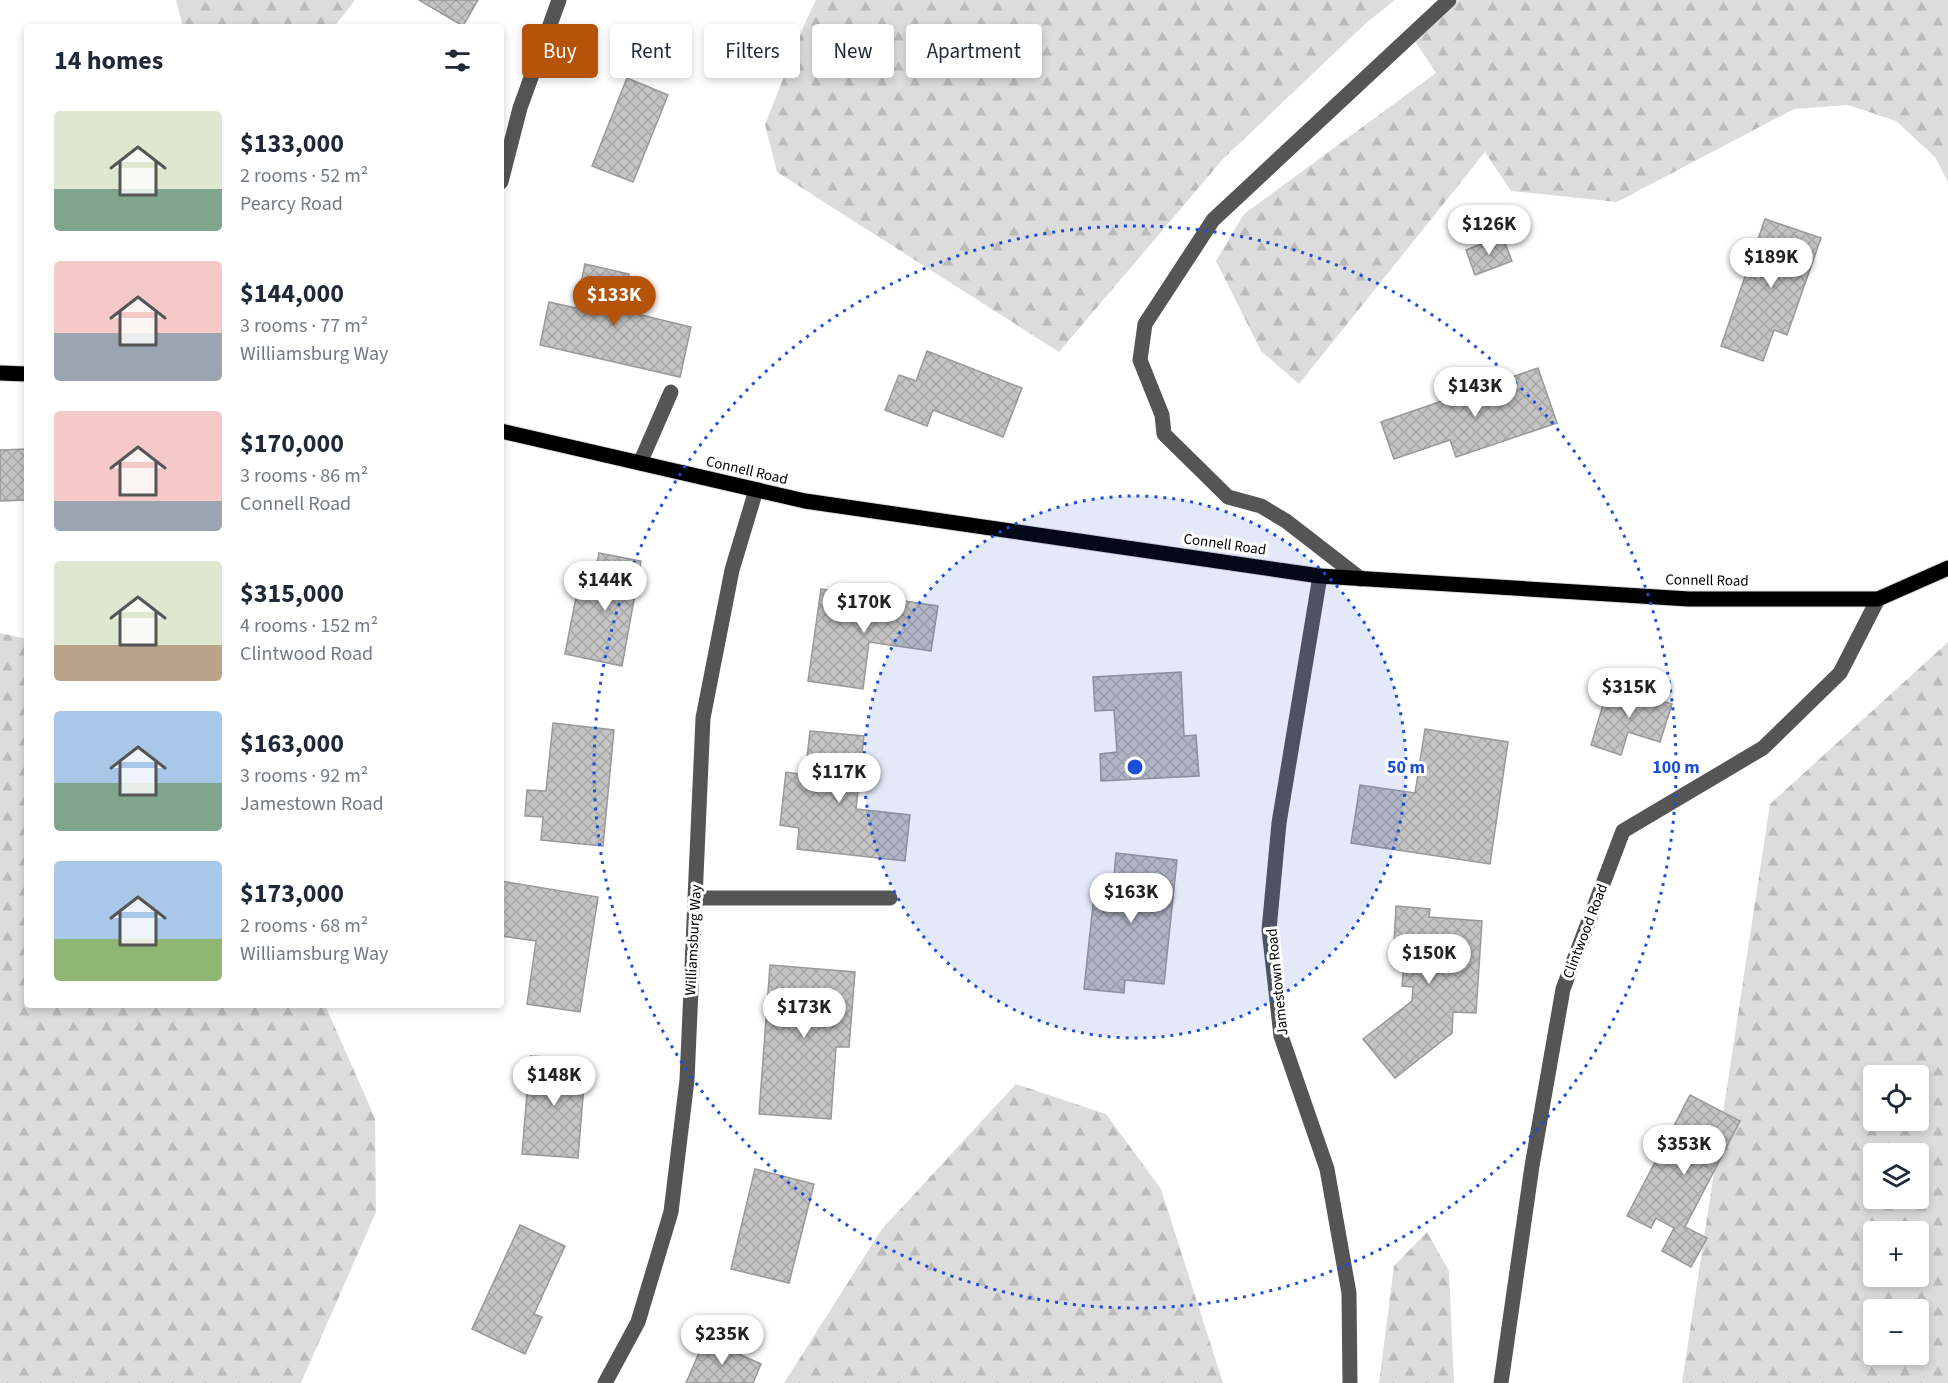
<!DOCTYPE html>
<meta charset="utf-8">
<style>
:root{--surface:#fff;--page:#f6f6f7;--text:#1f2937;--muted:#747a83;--accent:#b45309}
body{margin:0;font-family:"Source Sans 3",sans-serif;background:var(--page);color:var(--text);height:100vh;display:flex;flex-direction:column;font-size:22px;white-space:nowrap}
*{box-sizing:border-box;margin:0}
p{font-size:20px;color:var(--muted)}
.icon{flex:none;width:33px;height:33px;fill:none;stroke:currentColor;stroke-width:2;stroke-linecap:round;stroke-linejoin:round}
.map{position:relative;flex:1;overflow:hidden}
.panel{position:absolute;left:24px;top:24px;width:480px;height:984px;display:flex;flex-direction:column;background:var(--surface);border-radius:6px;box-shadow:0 3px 9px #0003}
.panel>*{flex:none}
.banner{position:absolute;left:522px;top:24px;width:570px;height:54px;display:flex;gap:12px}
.fabs{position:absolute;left:1863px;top:1065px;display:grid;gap:12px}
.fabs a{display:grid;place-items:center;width:66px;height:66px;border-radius:6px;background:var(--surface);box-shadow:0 3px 9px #0003;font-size:30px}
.price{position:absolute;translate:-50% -51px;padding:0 14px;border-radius:21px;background:#fff;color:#222;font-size:20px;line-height:39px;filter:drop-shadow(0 2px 3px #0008)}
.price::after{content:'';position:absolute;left:50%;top:36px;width:18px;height:14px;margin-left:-9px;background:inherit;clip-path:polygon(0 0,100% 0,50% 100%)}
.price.selected{background:var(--accent);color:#fff}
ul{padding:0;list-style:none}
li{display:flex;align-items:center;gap:18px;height:150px;padding:0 30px}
li span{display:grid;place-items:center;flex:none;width:168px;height:120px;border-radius:6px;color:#555}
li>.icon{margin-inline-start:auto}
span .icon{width:72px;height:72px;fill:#fffc;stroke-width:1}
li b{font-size:26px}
h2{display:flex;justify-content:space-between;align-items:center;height:72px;padding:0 30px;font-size:26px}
.chip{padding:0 21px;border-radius:6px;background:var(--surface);box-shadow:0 3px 9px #0003;font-size:21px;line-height:54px}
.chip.selected{background:var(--accent);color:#fff}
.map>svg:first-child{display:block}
.forest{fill:url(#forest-firs);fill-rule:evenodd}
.building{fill:url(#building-cross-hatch);stroke:#999;stroke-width:1.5}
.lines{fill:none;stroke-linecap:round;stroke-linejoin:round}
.major-casing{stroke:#dbdbdb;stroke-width:17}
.minor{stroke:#555;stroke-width:15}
.major{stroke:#000;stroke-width:15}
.ring{fill:none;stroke:#1d4ed8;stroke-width:3;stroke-dasharray:3 6}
.labels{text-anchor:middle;stroke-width:6;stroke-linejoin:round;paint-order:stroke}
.street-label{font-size:15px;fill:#000;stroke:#fff}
.centre{fill:#1d4ed8;stroke:#fff;stroke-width:3}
.ring-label{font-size:18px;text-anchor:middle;font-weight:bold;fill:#1d4ed8;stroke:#fff;stroke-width:6;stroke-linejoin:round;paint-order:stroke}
</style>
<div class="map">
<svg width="1948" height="1383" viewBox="0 0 1948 1383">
<defs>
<pattern id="forest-firs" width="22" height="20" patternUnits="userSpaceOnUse" patternTransform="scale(1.5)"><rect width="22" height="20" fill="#dcdcdc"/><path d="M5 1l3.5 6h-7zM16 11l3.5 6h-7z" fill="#bbb"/></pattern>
<pattern id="building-cross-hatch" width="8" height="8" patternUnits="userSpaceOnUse" patternTransform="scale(1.5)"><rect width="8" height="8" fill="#c4c4c4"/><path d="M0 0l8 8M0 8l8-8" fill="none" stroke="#a7a7a7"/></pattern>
</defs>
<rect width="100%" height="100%" fill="#fff"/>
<g class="forest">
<polygon points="176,0 355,0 334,27 183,27"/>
<polygon points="816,0 1395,0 1366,23 1223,159 1059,352 777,172 765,125 805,23"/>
<polygon points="1459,0 1948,0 1948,182 1935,157 1896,121 1848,105 1794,109 1617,202 1511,191 1485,152 1299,384 1261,351 1216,261 1244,214 1436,73 1411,35"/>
<polygon points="0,633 27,639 27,1005 325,1005 375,1118 376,1212 301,1383 0,1383"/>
<path d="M1948,642V1383H1682L1770,804ZM1874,1076H1918V1120H1874ZM1874,1154H1918V1198H1874ZM1874,1232H1918V1276H1874ZM1874,1310H1918V1354H1874Z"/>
<polygon points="1016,1084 1106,1114 1161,1189 1223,1383 784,1383 882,1229"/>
<polygon points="1427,1232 1449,1271 1454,1383 1379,1383 1394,1266"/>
</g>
<g class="building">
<polygon points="419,0 478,0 463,26"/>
<polygon points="627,78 668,95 633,182 592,166"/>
<polygon points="1765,219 1821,238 1787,335 1774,330 1763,361 1721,346"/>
<polygon points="1502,236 1512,261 1475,275 1466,250"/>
<polygon points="585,264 629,274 621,310 691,327 680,377 540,345 549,302 576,308"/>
<polygon points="927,351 1022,388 1003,437 933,410 927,426 885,410 899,375 916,381"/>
<polygon points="1538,368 1557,423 1456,457 1450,440 1394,459 1381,422"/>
<polygon points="27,449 27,500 0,501 0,450"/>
<polygon points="599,553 641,561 622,666 565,654 578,587 592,590"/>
<polygon points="821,589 938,606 931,651 869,642 863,689 808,681"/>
<polygon points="1181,672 1184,736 1196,735 1199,776 1101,781 1100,754 1117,752 1114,710 1095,711 1093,677"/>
<polygon points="1609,685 1672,704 1660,742 1628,732 1621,755 1591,745"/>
<polygon points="553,723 614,730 603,846 541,840 543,817 525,816 527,790 546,791"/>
<polygon points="1425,729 1508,742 1490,864 1351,843 1360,785 1415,793"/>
<polygon points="810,731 864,736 856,809 910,815 905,861 797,849 799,828 780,825 786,772 805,775"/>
<polygon points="1116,853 1177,860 1164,984 1125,980 1124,993 1084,989 1095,886 1113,888"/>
<polygon points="501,881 598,897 580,1012 527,1004 536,941 501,936"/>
<polygon points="1396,906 1430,909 1429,917 1482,921 1476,1013 1453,1012 1452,1033 1395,1078 1363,1039 1412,1001 1413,987 1402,986 1404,962 1393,961"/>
<polygon points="770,965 855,972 849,1047 836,1047 831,1119 759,1114"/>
<polygon points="530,1056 586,1060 578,1158 522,1154"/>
<polygon points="1690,1095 1740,1121 1685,1227 1707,1238 1691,1267 1662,1251 1674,1228 1656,1218 1651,1228 1627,1216"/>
<polygon points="755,1169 814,1184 789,1283 731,1269"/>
<polygon points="520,1225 565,1246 534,1314 542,1317 525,1354 472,1329"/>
<polygon points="705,1339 761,1364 753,1383 686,1383"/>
</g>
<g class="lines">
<defs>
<g id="major">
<polyline points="0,373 27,374"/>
<polyline points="501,431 805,501 1320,576 1689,599 1878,599 1948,568"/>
</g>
</defs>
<use href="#major" class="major-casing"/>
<g class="minor">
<polyline points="501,182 520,108 559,0"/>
<polyline points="640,463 671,392"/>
<polyline points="1320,576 1279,823 1269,930 1281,1036 1327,1169 1349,1293 1350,1383"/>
<polyline points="1361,579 1286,521 1261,506 1228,497 1164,434 1162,415 1140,360 1145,324 1213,220 1449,0"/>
<polyline points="695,898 890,898"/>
<polyline points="605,1383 638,1322 671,1212 687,1080 703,718 732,570 756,490"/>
<polyline points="1501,1383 1532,1166 1563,989 1623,831 1763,748 1840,673 1878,599"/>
</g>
<use href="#major" class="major"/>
</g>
<circle cx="1135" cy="767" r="271" fill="#1d4ed8" fill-opacity=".12"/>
<g class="ring">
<circle cx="1135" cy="767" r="271"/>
<circle cx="1135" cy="767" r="541"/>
</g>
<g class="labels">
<g class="street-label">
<text transform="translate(747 470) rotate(13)" y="5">Connell Road</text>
<text transform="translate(1225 544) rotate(8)" y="5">Connell Road</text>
<text transform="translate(1707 580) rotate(1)" y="5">Connell Road</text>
<text transform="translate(1585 931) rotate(-69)" y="5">Clintwood Road</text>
<text transform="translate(693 940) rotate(-87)" y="5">Williamsburg Way</text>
<text transform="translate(1277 982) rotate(-96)" y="5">Jamestown Road</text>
</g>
</g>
<circle cx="1135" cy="767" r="9" class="centre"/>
<g class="ring-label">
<text x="1406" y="773">50 m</text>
<text x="1676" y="773">100 m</text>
</g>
</svg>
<div class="fabs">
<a><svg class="icon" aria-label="locate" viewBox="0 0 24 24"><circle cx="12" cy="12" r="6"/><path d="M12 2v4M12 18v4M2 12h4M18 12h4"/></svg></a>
<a><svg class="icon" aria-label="layers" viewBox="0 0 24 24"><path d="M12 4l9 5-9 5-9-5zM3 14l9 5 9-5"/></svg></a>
<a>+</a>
<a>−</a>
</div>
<b class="price" style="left:1489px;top:256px">$126K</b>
<b class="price" style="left:1771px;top:289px">$189K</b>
<b class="price selected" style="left:614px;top:327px">$133K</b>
<b class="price" style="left:1475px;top:418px">$143K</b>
<b class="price" style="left:605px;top:612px">$144K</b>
<b class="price" style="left:864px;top:634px">$170K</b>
<b class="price" style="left:1629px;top:719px">$315K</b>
<b class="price" style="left:839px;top:804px">$117K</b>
<b class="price" style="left:1131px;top:924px">$163K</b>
<b class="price" style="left:1429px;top:985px">$150K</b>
<b class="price" style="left:804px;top:1039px">$173K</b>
<b class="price" style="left:554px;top:1107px">$148K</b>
<b class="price" style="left:1684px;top:1176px">$353K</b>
<b class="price" style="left:722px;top:1366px">$235K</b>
<div class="banner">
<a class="chip selected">Buy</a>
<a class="chip">Rent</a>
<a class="chip">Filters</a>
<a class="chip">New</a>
<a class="chip">Apartment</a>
</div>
<section class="panel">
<h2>14 homes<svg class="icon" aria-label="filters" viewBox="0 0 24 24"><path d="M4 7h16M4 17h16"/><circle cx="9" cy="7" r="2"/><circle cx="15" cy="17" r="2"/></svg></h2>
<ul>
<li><span style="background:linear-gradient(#dfe7d0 65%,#7fa58c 0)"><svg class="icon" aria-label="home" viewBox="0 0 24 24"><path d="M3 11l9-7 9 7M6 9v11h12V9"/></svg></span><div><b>$133,000</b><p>2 rooms · 52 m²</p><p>Pearcy Road</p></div></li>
<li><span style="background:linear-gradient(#f6c9c9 60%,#9aa5b1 0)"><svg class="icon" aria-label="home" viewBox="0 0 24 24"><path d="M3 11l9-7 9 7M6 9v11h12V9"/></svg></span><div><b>$144,000</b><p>3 rooms · 77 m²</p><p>Williamsburg Way</p></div></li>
<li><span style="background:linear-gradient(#f6c9c9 75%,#9aa5b1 0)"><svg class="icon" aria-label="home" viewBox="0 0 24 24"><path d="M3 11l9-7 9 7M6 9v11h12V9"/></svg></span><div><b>$170,000</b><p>3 rooms · 86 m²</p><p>Connell Road</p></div></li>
<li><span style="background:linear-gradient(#dfe7d0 70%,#b9a48a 0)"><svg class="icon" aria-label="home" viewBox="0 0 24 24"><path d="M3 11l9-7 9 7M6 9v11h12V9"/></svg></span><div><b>$315,000</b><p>4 rooms · 152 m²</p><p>Clintwood Road</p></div></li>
<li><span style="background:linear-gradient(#a9c7e8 60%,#7fa58c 0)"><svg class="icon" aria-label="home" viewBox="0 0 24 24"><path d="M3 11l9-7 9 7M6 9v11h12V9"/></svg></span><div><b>$163,000</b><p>3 rooms · 92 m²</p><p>Jamestown Road</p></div></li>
<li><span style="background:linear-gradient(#a9c7e8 65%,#8fb573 0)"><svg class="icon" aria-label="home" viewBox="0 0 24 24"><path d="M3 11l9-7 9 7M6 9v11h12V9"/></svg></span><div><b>$173,000</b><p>2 rooms · 68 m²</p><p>Williamsburg Way</p></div></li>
</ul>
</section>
</div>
